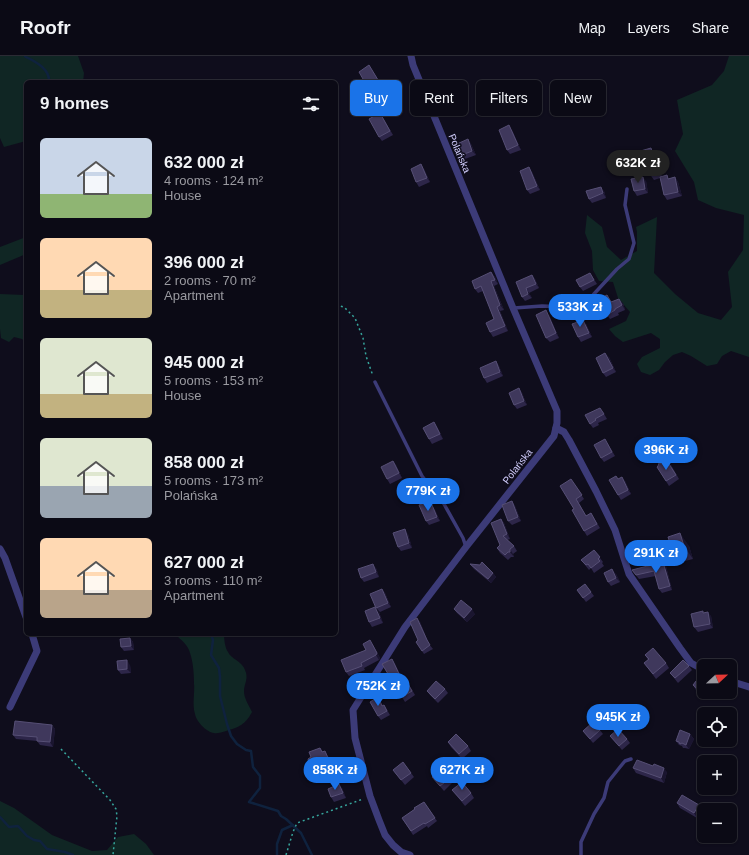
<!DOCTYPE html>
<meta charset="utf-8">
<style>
:root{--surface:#0b0a15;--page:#191822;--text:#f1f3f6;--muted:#9a9aa0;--line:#2b2b34;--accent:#1a73e8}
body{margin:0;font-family:Helvetica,sans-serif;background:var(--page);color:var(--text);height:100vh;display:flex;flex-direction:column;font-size:15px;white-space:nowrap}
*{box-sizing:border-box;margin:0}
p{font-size:13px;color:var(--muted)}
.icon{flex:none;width:22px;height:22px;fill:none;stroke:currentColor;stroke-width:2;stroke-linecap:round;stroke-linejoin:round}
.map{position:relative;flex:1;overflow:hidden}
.side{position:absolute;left:24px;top:24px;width:314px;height:556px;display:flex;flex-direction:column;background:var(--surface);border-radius:6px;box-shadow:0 1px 3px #0004,0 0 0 1px var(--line)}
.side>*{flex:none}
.hud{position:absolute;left:350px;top:24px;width:339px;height:36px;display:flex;gap:8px}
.needle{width:26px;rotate:68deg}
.buttons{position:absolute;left:697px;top:603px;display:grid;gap:8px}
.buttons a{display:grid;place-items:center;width:40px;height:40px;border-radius:6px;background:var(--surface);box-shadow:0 1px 3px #0004,0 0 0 1px var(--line);font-size:20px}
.price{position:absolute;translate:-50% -34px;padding:0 9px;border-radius:14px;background:var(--accent);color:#fff;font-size:13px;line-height:26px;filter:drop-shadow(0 1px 2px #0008)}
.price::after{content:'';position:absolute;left:50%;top:24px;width:12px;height:9px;margin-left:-6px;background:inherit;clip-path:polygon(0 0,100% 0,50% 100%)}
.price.selected{background:#222;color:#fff}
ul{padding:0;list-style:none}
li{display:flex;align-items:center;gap:12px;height:100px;padding:0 16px}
li span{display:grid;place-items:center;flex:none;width:112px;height:80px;border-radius:6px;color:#555}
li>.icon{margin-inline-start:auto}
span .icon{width:48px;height:48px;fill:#fffc;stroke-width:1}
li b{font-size:17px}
h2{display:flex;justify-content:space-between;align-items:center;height:48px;padding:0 16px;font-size:17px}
.chip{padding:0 14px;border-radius:6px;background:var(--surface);box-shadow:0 1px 3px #0004,0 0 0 1px var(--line);font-size:14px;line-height:36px}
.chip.selected{background:var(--accent);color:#fff}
header{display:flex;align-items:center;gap:24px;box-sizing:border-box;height:56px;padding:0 20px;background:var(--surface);border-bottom:1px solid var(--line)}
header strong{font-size:19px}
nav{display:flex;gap:22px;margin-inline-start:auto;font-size:14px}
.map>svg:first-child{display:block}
.green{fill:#102624}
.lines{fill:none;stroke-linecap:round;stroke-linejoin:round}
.stream{stroke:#0f223e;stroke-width:2.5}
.path{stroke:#36a59c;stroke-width:1.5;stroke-dasharray:2 3;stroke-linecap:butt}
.lane{stroke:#3c3b78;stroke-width:3.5}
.street{stroke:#3c3b78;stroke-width:7}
.wall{fill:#2d2649}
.shaded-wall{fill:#1a152f}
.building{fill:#3f385c;stroke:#564f75}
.labels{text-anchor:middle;stroke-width:3;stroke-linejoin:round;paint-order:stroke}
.street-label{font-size:10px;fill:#d0ccfb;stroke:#0f0d1c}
</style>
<header>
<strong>Roofr</strong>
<nav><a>Map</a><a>Layers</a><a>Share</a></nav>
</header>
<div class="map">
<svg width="749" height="799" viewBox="0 0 749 799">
<rect width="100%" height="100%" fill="#0f0d1c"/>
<g class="green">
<polygon points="0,0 78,0 84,17 83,26 26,26 26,85 4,91 0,82"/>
<polygon points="729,0 749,0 749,301 731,295 722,300 717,308 707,310 691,300 682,296 673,299 665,306 659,314 650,319 641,316 637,308 642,301 660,292 660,283 651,277 623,286 615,280 609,273 626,265 630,256 618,242 613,226 599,225 593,214 592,195 585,177 587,159 602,171 607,191 621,204 637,195 637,176 636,171 657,161 654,217 675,238 698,257 721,264 732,251 728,216 743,194 744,159 716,152 698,144 694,126 675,95 683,78 677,44 712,29 724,15"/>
<polygon points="26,181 26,198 0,209 0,191"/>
<polygon points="0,238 24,239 26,241 26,286 22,283 14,281 9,286 1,282 0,273"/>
<path d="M175,578H224C224,583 225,592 228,596C231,603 242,605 245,614C249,622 244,628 244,635C244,643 249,649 252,656C245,669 239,671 226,675C222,676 217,678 214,677C206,676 196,665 195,658C192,648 195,637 194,627C194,617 193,604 189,594C186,587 180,583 175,578Z"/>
<polygon points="0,745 14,752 52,779 92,795 107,794 118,781 134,778 146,788 154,799 0,799"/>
</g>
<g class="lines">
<g class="stream">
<path d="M25,0L26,1C36,6 50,13 49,26"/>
<polyline points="211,578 213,584 211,599 219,612 220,621 220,640 227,668 231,680 237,688 246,694 251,695 253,711 260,720 260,732 249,746 278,755 281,760 286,763 301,777 312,799"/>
<polyline points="0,761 9,771 18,770 27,780 34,784 40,785 47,793 65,796 73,799"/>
<polyline points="277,799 277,788 282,774 293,769"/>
</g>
<g class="path">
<polyline points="336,249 344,251 355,262 363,282 366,300 373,320"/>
<polyline points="61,693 110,744 116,753 117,760 113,799"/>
<polyline points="286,799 293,776 297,767 363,743"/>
</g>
<g class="lane">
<polyline points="514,252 542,250 569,251 593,239 617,213 629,203 634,187 625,149 627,133"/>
<polyline points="375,326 422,420 444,448 463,482 466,491"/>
<polyline points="581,799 581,786 594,758 604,742 608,726 620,711 625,705 631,703"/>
</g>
<g class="street">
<polyline points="556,372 564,376 569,384 596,435 615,474 629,518 680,592 691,607 704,614"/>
<polyline points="0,493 5,502 26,561"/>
<polyline points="730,625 749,631"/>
<polyline points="10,651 37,595 32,578"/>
<polyline points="410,799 401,796 393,789 385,779 379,764 370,740 355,682 353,654 405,571 466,491 554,380 557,367 557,355 513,252 413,9 411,0"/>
</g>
</g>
<g class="wall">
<polygon points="369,9 381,28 370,34 367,30"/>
<polygon points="382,60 393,79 382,85 379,81"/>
<polygon points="512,74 521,94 510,98 507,94"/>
<polygon points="468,83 471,88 476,99 465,103 462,99"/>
<polygon points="655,99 662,120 669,123 675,121 678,126 682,140 667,144 664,139 660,122 654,124 649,117 647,111 630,116 625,109"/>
<polygon points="421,108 424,113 430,126 419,131 416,126"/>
<polygon points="529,111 532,116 540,134 530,138 527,134"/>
<polygon points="646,125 648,137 637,140 634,135"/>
<polygon points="604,135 606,142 592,147 589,143"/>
<polygon points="491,216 495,221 498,228 494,230 504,254 500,255 508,275 493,281 490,276 494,263 483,235 478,237 475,233"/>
<polygon points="590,217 597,228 583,235 580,231"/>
<polygon points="532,219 535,223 539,232 529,237 532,242 525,245 522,241"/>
<polygon points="607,239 612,246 623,247 625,254 618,257 619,259 610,263 607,259"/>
<polygon points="549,259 559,282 550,286 546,282"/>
<polygon points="586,268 592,281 581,286 578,281"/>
<polygon points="609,301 616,316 606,321 603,317"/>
<polygon points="496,305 499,310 503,320 487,327 484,322"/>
<polygon points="519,332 522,337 527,349 517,353 514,349"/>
<polygon points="603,356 607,363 598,367 599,369 593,372 590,368"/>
<polygon points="434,366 437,371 443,383 432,388 429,383"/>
<polygon points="608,388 615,400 604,406 601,402"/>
<polygon points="393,405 396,409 402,422 390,428 387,423"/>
<polygon points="662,408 671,409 679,423 669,430 657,411"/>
<polygon points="571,423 584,443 579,447 586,460 591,457 600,472 587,480 584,475 574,453"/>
<polygon points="618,423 625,425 631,438 621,444 618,439"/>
<polygon points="512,445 515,450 521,465 512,469 508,465"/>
<polygon points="432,449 435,454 440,465 429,469 426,465 430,450"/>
<polygon points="501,463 504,467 510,483 507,484 514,490 517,495 513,498 514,501 511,501 508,504 500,497 497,492 500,489"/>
<polygon points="408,478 412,492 401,495 398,491"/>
<polygon points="668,481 689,490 693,503 681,506 672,494"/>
<polygon points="594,494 603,506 602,507 604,510 594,517 591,512 589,514 581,504"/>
<polygon points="470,508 493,517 496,521 491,527 474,513"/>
<polygon points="666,510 672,534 662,537 659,533 656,520 639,523 632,514"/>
<polygon points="376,512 379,521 364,526 361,522"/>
<polygon points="616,518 620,526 611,530 608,526"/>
<polygon points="585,528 594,540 586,546 577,534"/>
<polygon points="382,533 385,537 391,551 380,556 376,552"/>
<polygon points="454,553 475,558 467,566 457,557"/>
<polygon points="379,556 383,567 372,571 369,566"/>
<polygon points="704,557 711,560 713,572 698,576 694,571"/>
<polygon points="417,562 420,566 429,588 433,593 424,598 422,595 418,584"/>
<polygon points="130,582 133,586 134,594 124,595 121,591"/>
<polygon points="373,589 380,602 379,604 364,612 365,614 349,620 346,616 366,594"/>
<polygon points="645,599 666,607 669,612 656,623 644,607 648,604"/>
<polygon points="392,603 395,608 402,622 407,625 415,639 405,646 402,641"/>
<polygon points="130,609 131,617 121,618 118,614"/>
<polygon points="689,610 692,614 678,627 670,617"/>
<polygon points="700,620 708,644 696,634 693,629"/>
<polygon points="445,633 448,637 438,647 430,639 427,635"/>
<polygon points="381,646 383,650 384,649 390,659 381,664 378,660"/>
<polygon points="52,669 55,673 53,691 40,689 37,685 16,683 13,679"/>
<polygon points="600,674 603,678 593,687 583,675"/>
<polygon points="690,678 694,683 689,693 685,692 683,692 682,690 679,689 676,685"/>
<polygon points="610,680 627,683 630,687 622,694"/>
<polygon points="448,686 468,690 471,695 462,703 451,691"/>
<polygon points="320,692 323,696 328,700 331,707 328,708 330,713 319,717 317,714 314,715 310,710 311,701"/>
<polygon points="403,706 414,721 405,729 393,714"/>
<polygon points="633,712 667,716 664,727 636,717"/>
<polygon points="432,721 449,723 452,727 444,735"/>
<polygon points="342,732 346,742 334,746 331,741"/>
<polygon points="452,734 471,737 474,742 465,750"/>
<polygon points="424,746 437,765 428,772 427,770 413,779 402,762 415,753"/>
<polygon points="677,747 699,749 702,753 697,762 680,752"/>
</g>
<g class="shaded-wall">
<polygon points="509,69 512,74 521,94 518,89"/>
<polygon points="468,83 471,88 476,99 472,95"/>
<polygon points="651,92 655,99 662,121 658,114"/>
<polygon points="421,108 424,113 430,126 427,122"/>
<polygon points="529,111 532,116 540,134 537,130"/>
<polygon points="643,121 646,125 648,137 645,133"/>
<polygon points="675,121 678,126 682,140 678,136"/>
<polygon points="601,131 604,135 606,142 603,137"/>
<polygon points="491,216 495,221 498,228 495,224"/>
<polygon points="532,219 535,223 539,232 536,228"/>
<polygon points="491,225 494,230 504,254 500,249"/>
<polygon points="526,232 532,242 528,238"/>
<polygon points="619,243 623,247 625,254 622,249"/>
<polygon points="497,251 500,255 508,275 505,270"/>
<polygon points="546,254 549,259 559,282 556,277"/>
<polygon points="583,264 586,268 592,281 589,277"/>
<polygon points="605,297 609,301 616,316 613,312"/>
<polygon points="496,305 499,310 503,320 500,316"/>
<polygon points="519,332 522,337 527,349 524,345"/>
<polygon points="434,366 437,371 443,383 440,378"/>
<polygon points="393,405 396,409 402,422 399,417"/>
<polygon points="622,421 625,425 631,438 628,434"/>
<polygon points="512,445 515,450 521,465 518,461"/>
<polygon points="432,449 435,454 440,465 437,461"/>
<polygon points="501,463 504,467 510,483 507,478"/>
<polygon points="405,473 408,478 412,492 409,487"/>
<polygon points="680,477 689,490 693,503 684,490"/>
<polygon points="510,493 513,498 514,501 510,496"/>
<polygon points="663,506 666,510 672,534 670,530"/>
<polygon points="373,508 376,512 379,521 376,516"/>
<polygon points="612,513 616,518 620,526 616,522"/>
<polygon points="493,517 496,521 491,527 488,523"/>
<polygon points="382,533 385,537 391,551 388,547"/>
<polygon points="375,551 379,556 383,567 380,562"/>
<polygon points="472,553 475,558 467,566 464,562"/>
<polygon points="708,556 711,560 713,572 710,568"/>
<polygon points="417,562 420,566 429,588 427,584"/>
<polygon points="130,582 133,586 134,594 131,590"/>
<polygon points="370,584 380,602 379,604 376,599"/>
<polygon points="392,603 395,608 405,627 401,622"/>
<polygon points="127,604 130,609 131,617 127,613"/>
<polygon points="708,636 715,636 708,644 705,640"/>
<polygon points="52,669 55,673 53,691 50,686"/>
<polygon points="690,678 694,683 689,693 686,689"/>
<polygon points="325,695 328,700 331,707 328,702"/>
<polygon points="664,712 667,716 664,727 661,722"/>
<polygon points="339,728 342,732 346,742 343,737"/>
<polygon points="699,749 702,753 697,762 694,757"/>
</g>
<g class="building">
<polygon points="369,9 378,24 367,30 359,16"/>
<polygon points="380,57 390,75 379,81 369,63"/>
<polygon points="509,69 518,89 507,94 499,74"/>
<polygon points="468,83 472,95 462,99 457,88"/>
<polygon points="651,92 658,114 649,117 645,104 625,109 623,100"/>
<polygon points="421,108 427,122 416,126 411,113"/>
<polygon points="529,111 537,130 527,134 520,115"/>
<polygon points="667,119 668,123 675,121 678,136 664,139 660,121"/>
<polygon points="643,121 645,133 634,135 631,123"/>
<polygon points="601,131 603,137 589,143 586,135"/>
<polygon points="491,216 495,224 491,225 500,249 497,251 505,270 490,276 486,267 494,263 481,230 475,233 472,225"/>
<polygon points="590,217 594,224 580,231 576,224"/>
<polygon points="532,219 536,228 526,232 528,238 522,241 516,226"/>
<polygon points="607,239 611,246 619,243 622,249 615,253 615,254 607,259 599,243"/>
<polygon points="546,254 556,277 546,282 536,259"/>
<polygon points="583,264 589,277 578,281 572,268"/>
<polygon points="605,297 613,312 603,317 596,302"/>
<polygon points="496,305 500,316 484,322 480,312"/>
<polygon points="519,332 524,345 514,349 509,337"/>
<polygon points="600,352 604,358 595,363 596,364 590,368 585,359"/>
<polygon points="434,366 440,378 429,383 423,372"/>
<polygon points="605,383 612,396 601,402 594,389"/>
<polygon points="393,405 399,417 387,423 381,411"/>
<polygon points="667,405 676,419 666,425 657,411 658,410 659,407 662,408"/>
<polygon points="616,420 618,423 622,421 628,434 618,439 609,424"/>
<polygon points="571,423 582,439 576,443 586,460 591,457 597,468 584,475 572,454 574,453 560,430"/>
<polygon points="512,445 518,461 508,465 502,449"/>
<polygon points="427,446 429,451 432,449 437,461 426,465 419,449"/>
<polygon points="501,463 507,478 503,480 514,490 510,493 510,496 508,496 505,499 497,492 500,489 491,467"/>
<polygon points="405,473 409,487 398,491 393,477"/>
<polygon points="680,477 684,490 672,494 668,481"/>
<polygon points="594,494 600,501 598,503 600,505 591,512 588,508 586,509 581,504"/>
<polygon points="482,506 493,517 488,523 470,508 480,509"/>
<polygon points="663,506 670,530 659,533 654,515 636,519 632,514"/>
<polygon points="373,508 376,516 361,522 358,513"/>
<polygon points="612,513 616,522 608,526 604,517"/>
<polygon points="585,528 591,536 583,542 577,534"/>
<polygon points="382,533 388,547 376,552 370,538"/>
<polygon points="461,544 472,553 464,562 454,553"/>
<polygon points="375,551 380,562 369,566 365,555"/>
<polygon points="703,555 703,557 708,556 710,568 694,571 691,558"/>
<polygon points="417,562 427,584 430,589 422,595 416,586 418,584 410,566"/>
<polygon points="130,582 131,590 121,591 120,583"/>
<polygon points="370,584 377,597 376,599 361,607 362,610 346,616 341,604 366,594 363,588"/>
<polygon points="653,592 666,607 653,618 644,607 649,603 645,599"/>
<polygon points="392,603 401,622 404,621 412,635 402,641 382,608"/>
<polygon points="127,604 127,613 118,614 117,605"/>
<polygon points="683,604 689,610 675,622 670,617"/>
<polygon points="700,620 704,624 704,636 708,636 705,640 693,629"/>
<polygon points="436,625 445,633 435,643 427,635"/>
<polygon points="378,641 382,650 384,649 387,655 378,660 370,646"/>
<polygon points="15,665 52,669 50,686 37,685 37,681 13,679"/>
<polygon points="593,666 600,674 590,683 583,675"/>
<polygon points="618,673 627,683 619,690 610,680"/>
<polygon points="680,674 690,678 686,689 682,687 680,688 679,686 676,685"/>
<polygon points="456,678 468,690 459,698 448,686"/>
<polygon points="320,692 322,696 325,695 328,702 324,704 327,709 316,713 314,709 310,710 308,703 311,701 309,696"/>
<polygon points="637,704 653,710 654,708 664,712 661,722 633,712"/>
<polygon points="403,706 411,717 401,724 393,714"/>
<polygon points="441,713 449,723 440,730 432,721"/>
<polygon points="462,726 471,737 462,745 452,734"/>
<polygon points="339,728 343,737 331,741 328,733"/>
<polygon points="682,739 699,749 694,757 677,747"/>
<polygon points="424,746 435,762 425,768 424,767 411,775 402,762 415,753 414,752"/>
</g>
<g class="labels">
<g class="street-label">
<text transform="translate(460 97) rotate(67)" y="4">Polańska</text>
<text transform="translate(517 410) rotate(-52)" y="4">Polańska</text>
</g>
</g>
</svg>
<div class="buttons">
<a><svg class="needle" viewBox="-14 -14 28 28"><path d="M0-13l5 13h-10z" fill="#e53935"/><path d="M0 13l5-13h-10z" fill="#9a9aa0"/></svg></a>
<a><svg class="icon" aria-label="locate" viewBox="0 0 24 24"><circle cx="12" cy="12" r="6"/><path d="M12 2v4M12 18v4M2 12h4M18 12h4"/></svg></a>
<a>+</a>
<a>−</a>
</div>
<b class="price selected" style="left:638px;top:128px">632K zł</b>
<b class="price" style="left:580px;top:272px">533K zł</b>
<b class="price" style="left:666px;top:415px">396K zł</b>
<b class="price" style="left:428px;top:456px">779K zł</b>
<b class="price" style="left:656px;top:518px">291K zł</b>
<b class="price" style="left:378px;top:651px">752K zł</b>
<b class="price" style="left:618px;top:682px">945K zł</b>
<b class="price" style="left:335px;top:735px">858K zł</b>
<b class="price" style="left:462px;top:735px">627K zł</b>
<div class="hud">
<a class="chip selected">Buy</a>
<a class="chip">Rent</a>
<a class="chip">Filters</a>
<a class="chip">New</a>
</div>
<section class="side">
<h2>9 homes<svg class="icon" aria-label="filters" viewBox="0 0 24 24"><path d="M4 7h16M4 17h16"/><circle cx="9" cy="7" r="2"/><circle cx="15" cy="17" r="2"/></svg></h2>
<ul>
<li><span style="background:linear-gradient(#c9d6e8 70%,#8fb573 0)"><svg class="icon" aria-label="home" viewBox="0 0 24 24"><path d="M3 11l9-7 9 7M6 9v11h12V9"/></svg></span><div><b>632 000 zł</b><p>4 rooms · 124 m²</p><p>House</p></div></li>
<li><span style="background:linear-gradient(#ffd9b3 65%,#c2b280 0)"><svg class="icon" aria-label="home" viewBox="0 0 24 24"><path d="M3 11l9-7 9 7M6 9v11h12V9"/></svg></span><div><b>396 000 zł</b><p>2 rooms · 70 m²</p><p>Apartment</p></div></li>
<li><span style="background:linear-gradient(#dfe7d0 70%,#c2b280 0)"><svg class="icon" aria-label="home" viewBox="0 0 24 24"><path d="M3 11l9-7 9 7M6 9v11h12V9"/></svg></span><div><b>945 000 zł</b><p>5 rooms · 153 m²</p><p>House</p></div></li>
<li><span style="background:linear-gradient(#dfe7d0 60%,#9aa5b1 0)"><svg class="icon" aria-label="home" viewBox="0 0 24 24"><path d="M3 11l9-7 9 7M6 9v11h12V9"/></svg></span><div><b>858 000 zł</b><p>5 rooms · 173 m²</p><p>Polańska</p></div></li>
<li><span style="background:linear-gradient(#ffd9b3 65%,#b9a48a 0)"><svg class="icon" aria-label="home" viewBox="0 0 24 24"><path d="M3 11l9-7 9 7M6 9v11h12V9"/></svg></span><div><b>627 000 zł</b><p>3 rooms · 110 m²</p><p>Apartment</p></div></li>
</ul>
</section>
</div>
